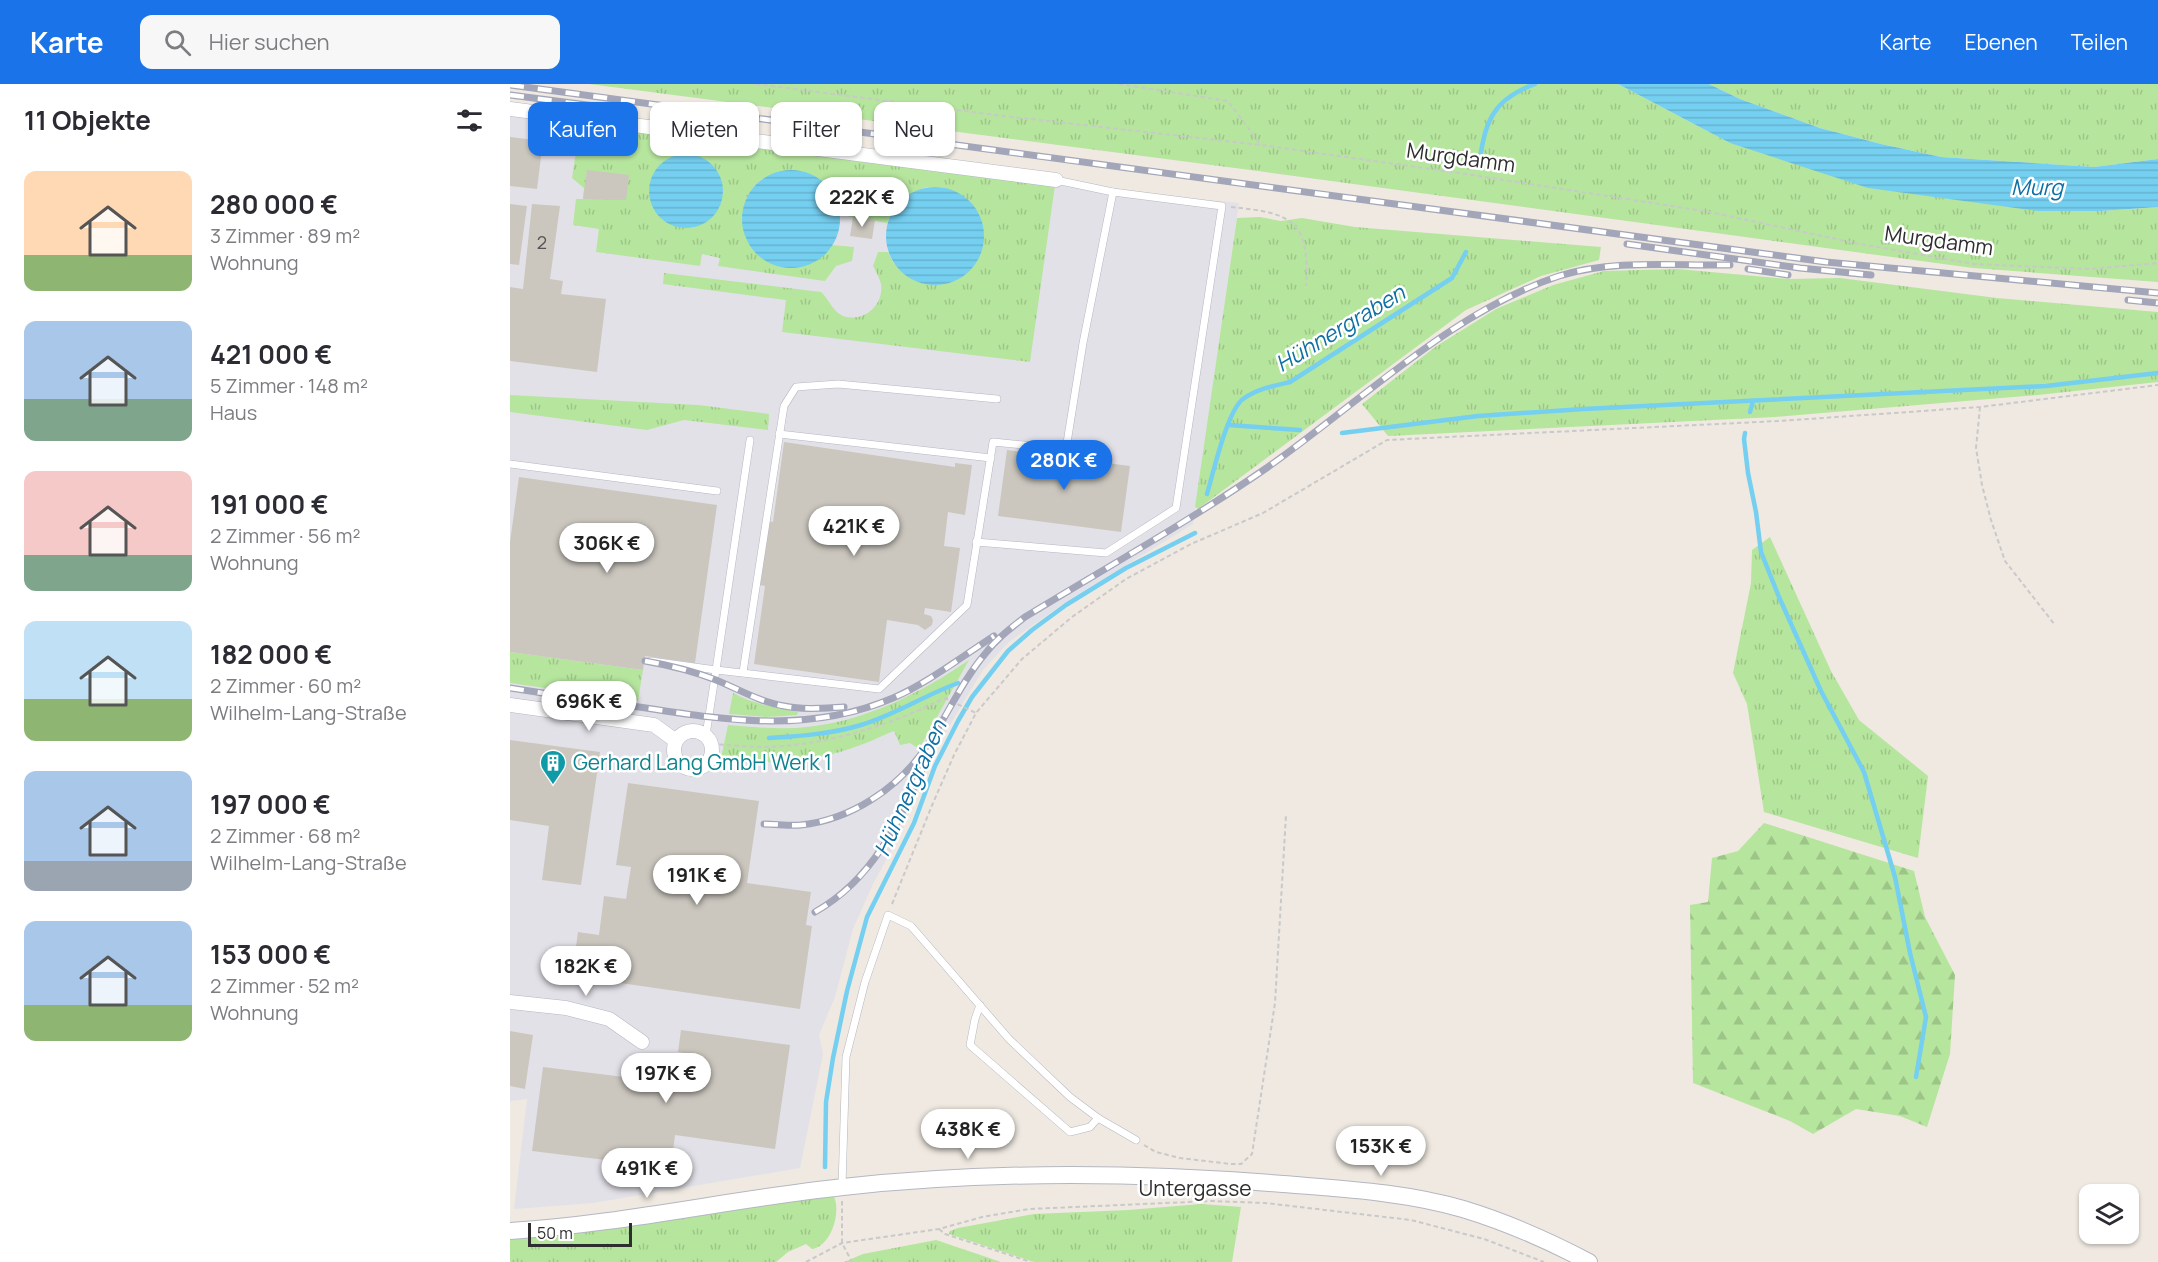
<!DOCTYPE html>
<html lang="de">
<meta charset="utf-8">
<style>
:root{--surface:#fff;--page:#f7f7f7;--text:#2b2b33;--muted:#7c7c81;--accent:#1a73e8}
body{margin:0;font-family:Manrope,sans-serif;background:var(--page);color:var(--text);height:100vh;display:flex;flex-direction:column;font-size:22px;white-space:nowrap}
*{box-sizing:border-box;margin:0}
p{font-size:20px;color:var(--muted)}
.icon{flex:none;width:33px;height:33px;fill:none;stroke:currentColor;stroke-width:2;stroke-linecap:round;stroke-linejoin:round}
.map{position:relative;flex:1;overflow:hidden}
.drawer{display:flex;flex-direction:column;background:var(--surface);width:510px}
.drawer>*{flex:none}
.hud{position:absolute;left:18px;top:18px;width:570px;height:54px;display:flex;gap:12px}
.controls{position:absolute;left:1569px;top:1100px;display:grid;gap:12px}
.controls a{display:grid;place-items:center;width:60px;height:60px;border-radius:12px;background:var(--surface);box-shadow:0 2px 4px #0004;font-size:30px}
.scale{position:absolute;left:18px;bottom:15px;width:104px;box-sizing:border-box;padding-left:6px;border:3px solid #2e2e2e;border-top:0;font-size:16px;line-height:21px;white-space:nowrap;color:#2e2e2e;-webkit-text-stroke:4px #fff;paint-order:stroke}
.price{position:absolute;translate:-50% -51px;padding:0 14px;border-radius:21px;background:#fff;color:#222;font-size:20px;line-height:39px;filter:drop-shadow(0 2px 3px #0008)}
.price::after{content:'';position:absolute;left:50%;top:36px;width:18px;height:14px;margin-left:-9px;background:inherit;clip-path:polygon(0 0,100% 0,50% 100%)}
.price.current{background:var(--accent);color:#fff}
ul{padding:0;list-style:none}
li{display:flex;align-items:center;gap:18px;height:150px;padding:0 24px}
li span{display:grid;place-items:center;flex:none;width:168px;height:120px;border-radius:12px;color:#555}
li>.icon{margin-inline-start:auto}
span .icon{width:72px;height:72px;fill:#fffc;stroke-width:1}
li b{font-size:26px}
h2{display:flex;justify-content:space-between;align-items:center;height:72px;padding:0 24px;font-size:26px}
.tag{padding:0 21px;border-radius:12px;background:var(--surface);box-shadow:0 2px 4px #0004;font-size:21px;line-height:54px}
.tag.current{background:var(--accent);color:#fff}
header{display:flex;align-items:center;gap:36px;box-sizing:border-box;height:84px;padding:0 30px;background:var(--accent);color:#fff}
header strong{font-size:28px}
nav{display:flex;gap:33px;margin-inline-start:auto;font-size:21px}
.search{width:420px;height:54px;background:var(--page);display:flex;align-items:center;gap:15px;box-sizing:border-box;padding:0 21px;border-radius:12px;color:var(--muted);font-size:22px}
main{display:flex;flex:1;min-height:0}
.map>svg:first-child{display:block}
.industrial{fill:#e3e1e8}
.grass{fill:url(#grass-tufts)}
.forest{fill:url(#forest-firs)}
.water{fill:url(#water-rules)}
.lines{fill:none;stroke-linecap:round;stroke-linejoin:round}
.stream{stroke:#75cff0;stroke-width:4.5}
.building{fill:#cbc7bf}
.service-casing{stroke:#b4b7c1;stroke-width:8}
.minor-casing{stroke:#b4b7c1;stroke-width:15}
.tertiary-casing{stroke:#b4b7c1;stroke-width:18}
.path{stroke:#c9c9c9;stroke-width:2;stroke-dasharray:4.5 3;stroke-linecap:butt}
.service{stroke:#fff;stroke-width:7}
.minor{stroke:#fff;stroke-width:14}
.tertiary{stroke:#fff;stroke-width:16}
.rail-casing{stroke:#a3a6b8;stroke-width:7}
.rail{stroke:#fff;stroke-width:4.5;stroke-dasharray:14;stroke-linecap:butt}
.labels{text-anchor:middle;stroke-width:5;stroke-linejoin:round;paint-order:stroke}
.number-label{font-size:18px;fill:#555452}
.street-label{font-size:21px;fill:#2e2e2e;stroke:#fff}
.culture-label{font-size:21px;fill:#0d838f;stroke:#fff;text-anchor:start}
.water-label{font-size:22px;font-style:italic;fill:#0d6fa3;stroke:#fff}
</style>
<header>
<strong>Karte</strong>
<div class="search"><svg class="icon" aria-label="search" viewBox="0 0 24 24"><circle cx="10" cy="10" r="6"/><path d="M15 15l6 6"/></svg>Hier suchen</div>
<nav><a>Karte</a><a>Ebenen</a><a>Teilen</a></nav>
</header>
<main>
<section class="drawer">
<h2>11 Objekte<svg class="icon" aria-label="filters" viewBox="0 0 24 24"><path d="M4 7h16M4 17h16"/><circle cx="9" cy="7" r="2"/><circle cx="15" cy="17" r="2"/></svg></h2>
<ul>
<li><span style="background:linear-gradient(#ffd9b3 70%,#8fb573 0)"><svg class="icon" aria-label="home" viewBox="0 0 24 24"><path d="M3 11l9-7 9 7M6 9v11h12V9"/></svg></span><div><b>280 000 €</b><p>3 Zimmer · 89 m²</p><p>Wohnung</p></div></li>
<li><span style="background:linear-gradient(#a9c7e8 65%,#7fa58c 0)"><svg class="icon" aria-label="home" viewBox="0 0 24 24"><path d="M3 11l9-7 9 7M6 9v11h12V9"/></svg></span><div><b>421 000 €</b><p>5 Zimmer · 148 m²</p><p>Haus</p></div></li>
<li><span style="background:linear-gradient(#f6c9c9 70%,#7fa58c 0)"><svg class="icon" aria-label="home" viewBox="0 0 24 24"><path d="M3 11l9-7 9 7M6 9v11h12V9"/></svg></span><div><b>191 000 €</b><p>2 Zimmer · 56 m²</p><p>Wohnung</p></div></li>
<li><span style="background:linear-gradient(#bfe0f5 65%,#8fb573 0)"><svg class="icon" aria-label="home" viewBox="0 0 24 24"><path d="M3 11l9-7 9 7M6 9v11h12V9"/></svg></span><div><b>182 000 €</b><p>2 Zimmer · 60 m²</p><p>Wilhelm-Lang-Straße</p></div></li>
<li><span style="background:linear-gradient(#a9c7e8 75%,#9aa5b1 0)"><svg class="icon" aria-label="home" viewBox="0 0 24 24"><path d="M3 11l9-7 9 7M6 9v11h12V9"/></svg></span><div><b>197 000 €</b><p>2 Zimmer · 68 m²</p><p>Wilhelm-Lang-Straße</p></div></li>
<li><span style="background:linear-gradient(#a9c7e8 70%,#8fb573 0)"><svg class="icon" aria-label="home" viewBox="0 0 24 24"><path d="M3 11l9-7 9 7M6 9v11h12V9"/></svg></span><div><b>153 000 €</b><p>2 Zimmer · 52 m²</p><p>Wohnung</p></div></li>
</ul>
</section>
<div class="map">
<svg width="1648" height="1178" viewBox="0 0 1648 1178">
<defs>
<pattern id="grass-tufts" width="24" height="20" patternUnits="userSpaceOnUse" patternTransform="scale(1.5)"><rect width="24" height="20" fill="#b6e59e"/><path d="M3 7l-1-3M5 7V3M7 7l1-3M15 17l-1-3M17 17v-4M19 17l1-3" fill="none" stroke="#9dc588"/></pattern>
<pattern id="forest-firs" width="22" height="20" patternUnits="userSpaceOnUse" patternTransform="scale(1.5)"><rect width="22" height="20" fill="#b6e59e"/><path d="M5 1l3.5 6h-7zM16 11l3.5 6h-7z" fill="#9dc588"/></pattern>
<pattern id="water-rules" width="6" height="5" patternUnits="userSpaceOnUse" patternTransform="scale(1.5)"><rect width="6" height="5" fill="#75cff0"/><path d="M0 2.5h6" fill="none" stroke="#66b2ce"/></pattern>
</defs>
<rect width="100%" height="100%" fill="#efe9e1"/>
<polygon class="industrial" points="0,27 545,101 729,119 683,440 553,520 499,558 473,586 454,617 420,676 392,747 363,800 343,845 325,913 309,951 313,970 290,1084 83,1119 4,1125 17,1015 0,1017"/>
<g class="grass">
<polygon points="79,0 1108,0 1220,59 1591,127 1648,123 1648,198 1463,184 748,87"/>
<polygon points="1199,0 1648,0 1648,75 1584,83 1431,73 1371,60 1310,44 1230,15"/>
<path d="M70,40L545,101L520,278L272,248L276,216L153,200L154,189L311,208C319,215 322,227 333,232C350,238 369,226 371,208C373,199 367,190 363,182L368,168H378L384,180L434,104C426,103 416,102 409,106C399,110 381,129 377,139L330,131L327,116L252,95L243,104L236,115L235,153L242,164L251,173L320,165L322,161L344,163L342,177L326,182L315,197L208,182L210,174L192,170L190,182L86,168L89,145L63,141L66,115H73L74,104L62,94Z"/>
<polygon points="750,133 771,137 792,134 845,143 1091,163 1089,176 1031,192 956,226 688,425 685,423 727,134"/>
<polygon points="1167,185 1278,195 1330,194 1487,214 1648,228 1648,298 1528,311 1265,333 878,352 852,320 925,263 986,225 1043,201 1094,187"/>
<polygon points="0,311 188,321 259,330 258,346 174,336 137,346 0,328"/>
<polygon points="1260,453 1321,587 1349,636 1418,692 1408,774 1254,728 1237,620 1223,589 1241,499 1242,466"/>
<polygon points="0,568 133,586 128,617 0,599"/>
<path d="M459,576L409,665L400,659L390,661L384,647C371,652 358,659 345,663C309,677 248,683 211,674L218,641C245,643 271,646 297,643C355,637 411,609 459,576Z"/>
<path d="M223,609C244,620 265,624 288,628L287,631L256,633L219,630Z"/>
<path d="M322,1109C333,1124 322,1162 302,1165L296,1160L278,1168L266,1178H0V1148Z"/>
<polygon points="691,1120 731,1123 722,1178 524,1178 439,1150 440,1147 448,1144 524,1130 618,1126"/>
<polygon points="426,1156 491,1178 334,1178 353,1170"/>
</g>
<polygon class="forest" points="1254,739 1404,787 1415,833 1445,891 1440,970 1417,1043 1390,1032 1346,1025 1303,1050 1280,1037 1183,999 1180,821 1198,818 1202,774 1228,767"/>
<g class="water">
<polygon points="1108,0 1199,0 1230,15 1310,44 1371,60 1431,73 1584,83 1648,75 1648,123 1591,127 1528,127 1358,104 1220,59"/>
<circle cx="176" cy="107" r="37"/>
<circle cx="281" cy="135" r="49"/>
<circle cx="425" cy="152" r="49"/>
</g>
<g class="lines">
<g class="stream">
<path d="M969,81C975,39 981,16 1025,0"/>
<polyline points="1240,328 1243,317"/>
<polyline points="718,341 790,346"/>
<polyline points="832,349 968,332 1074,325 1536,302 1648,289"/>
<polyline points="1235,349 1234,355 1238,389 1246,428 1251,468 1269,513 1311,607 1354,688 1385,793 1400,869 1416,933 1406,993"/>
<path d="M697,410C703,390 717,327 733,315C747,305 763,302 780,298L942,194L956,168"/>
<path d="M259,654C290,652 321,650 351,641C385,631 415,611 448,599"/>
<polyline points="315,1083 316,1018 323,974 337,907 357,833 404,739 425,682 448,637 462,613 498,567 522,546 556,521 616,484 685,449"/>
</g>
</g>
<g class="building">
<polygon points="0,53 33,57 27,105 0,102"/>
<polygon points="77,86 119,91 116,116 73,115"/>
<polygon points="0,120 17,122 9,181 0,180"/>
<polygon points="22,120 50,122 40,195 53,197 51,210 96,215 87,288 0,277 0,203 13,205"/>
<polygon points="343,133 365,136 362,155 340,152"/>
<polygon points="274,358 445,383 445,379 462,381 455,431 438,428 434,462 450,464 441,528 415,524 414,530 421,532 423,536 422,541 415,546 408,541 377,536 369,598 244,580 255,502 249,501 258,437 263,438"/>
<polygon points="497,366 620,382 611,448 488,432"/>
<polygon points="9,393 207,421 185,579 135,572 133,586 0,568 0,458"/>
<polygon points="0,656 90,668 71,801 32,796 39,742 0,736"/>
<polygon points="118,699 249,717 237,799 301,808 296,841 302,842 290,925 62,892 68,848 89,851 94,812 116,815 121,783 106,781"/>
<polygon points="171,946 280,961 265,1065 165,1051 161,1084 22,1067 33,983 171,1000 175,969 168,968"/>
<polygon points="0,947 23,951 15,1005 0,1002"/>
</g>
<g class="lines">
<defs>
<g id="service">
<polyline points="60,58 62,33"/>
<polyline points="269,350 481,374"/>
<polyline points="0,380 207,407"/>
<polyline points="466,458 596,469 666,424 712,122 603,108 546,96"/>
<polyline points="141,577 206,586 240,356"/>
<polyline points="233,588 274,322 286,303 328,300 487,315"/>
<polyline points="196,651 206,586 369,605 457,521 483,358 556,365 573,259 603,108"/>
<polyline points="470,921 465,935 460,961 560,1048 580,1043 588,1034"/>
<polyline points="332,1102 336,973 355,898 378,831 401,842 499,955 560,1013 588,1034 626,1056"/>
</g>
<g id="minor">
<polyline points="0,25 546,96"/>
<polyline points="0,621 144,641 166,657"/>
<circle cx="183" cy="666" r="19"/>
<polyline points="0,918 56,924 99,935 132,958"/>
</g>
<path id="tertiary" d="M0,1147C112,1140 221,1115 333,1103C479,1087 627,1088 773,1100C833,1105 895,1108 953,1125C996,1138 1039,1157 1079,1178"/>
</defs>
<use href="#service" class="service-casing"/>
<use href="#minor" class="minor-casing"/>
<use href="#tertiary" class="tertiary-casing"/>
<g class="path">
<polyline points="246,0 485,31 751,61 956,90 1200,128 1345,159 1464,180 1580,185 1648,179"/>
<polyline points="609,0 718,17 751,61"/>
<path d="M721,123C781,129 800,135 796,202"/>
<polyline points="1470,323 1466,364 1472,401 1481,436 1495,477 1545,541"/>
<path d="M202,660C220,661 239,663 258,663C321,660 378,642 435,614L466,629"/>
<polyline points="382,820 423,719 444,671 466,629 512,575 562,533 616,495 681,460 753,429 877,356 1269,337 1470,323 1648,301"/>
<polyline points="634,1061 646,1068 670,1074 721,1080 731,1080 742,1070 765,919 776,731"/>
<polyline points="332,1117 332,1159 342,1178"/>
<polyline points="429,1145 435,1150 521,1178"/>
<polyline points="296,1178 332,1159 429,1145 472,1133 519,1125 702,1117 755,1119 901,1136 974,1155 1034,1178"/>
</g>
<use href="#service" class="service"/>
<use href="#minor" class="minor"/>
<use href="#tertiary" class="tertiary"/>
<defs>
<g id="rail">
<polyline points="0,1 1316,178 1648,209"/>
<polyline points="0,11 100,24"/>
<polyline points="1117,160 1290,184 1361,191"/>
<polyline points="1238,185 1278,191"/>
<polyline points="1618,216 1648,219"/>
<path d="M135,577C158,581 183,587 206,596C228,605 250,618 274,622C294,626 314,624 334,623"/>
<path d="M0,604C45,611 90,618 136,624C220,637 301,649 383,614C416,600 453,572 484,552"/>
<path d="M254,740C266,740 279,742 291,741C340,736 389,704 416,663C437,633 451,598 475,570C486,555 501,544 515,533C597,483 680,437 758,383C849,319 943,227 1049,192C1104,175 1164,182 1220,181"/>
<path d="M305,828C369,792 393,728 422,663"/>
</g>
</defs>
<use href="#rail" class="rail-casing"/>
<use href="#rail" class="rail"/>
</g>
<defs>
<symbol id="building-pin" viewBox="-11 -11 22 30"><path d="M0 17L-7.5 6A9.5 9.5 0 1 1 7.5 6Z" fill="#0f9aa8" stroke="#fff"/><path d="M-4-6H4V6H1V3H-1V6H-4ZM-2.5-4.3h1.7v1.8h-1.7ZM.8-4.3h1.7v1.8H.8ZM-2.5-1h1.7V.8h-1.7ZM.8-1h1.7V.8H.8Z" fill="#fff"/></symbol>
</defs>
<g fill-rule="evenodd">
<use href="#building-pin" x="28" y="664" width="30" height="40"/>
</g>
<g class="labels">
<g class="number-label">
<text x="32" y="165">2</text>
</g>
<g class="street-label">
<text transform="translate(951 74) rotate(8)" y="7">Murgdamm</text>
<text transform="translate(1429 157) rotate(8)" y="7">Murgdamm</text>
<text x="685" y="1112">Untergasse</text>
</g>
<g class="culture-label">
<text x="63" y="686">Gerhard Lang GmbH Werk 1</text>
</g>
<g class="water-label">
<text x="1527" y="111">Murg</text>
<text transform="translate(830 244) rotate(-31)" y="8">Hühnergraben</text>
<text transform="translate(400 704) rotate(-66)" y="8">Hühnergraben</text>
</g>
</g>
</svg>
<div class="controls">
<a><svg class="icon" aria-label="layers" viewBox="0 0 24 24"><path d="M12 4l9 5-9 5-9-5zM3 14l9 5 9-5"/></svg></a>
</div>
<div class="scale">50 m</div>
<b class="price" style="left:352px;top:144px">222K €</b>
<b class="price current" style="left:554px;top:407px">280K €</b>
<b class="price" style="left:344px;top:473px">421K €</b>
<b class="price" style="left:97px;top:490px">306K €</b>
<b class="price" style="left:79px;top:648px">696K €</b>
<b class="price" style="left:187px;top:822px">191K €</b>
<b class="price" style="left:76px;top:913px">182K €</b>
<b class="price" style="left:156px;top:1020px">197K €</b>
<b class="price" style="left:458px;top:1076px">438K €</b>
<b class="price" style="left:871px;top:1093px">153K €</b>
<b class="price" style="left:137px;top:1115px">491K €</b>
<div class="hud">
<a class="tag current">Kaufen</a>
<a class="tag">Mieten</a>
<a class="tag">Filter</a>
<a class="tag">Neu</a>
</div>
</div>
</main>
